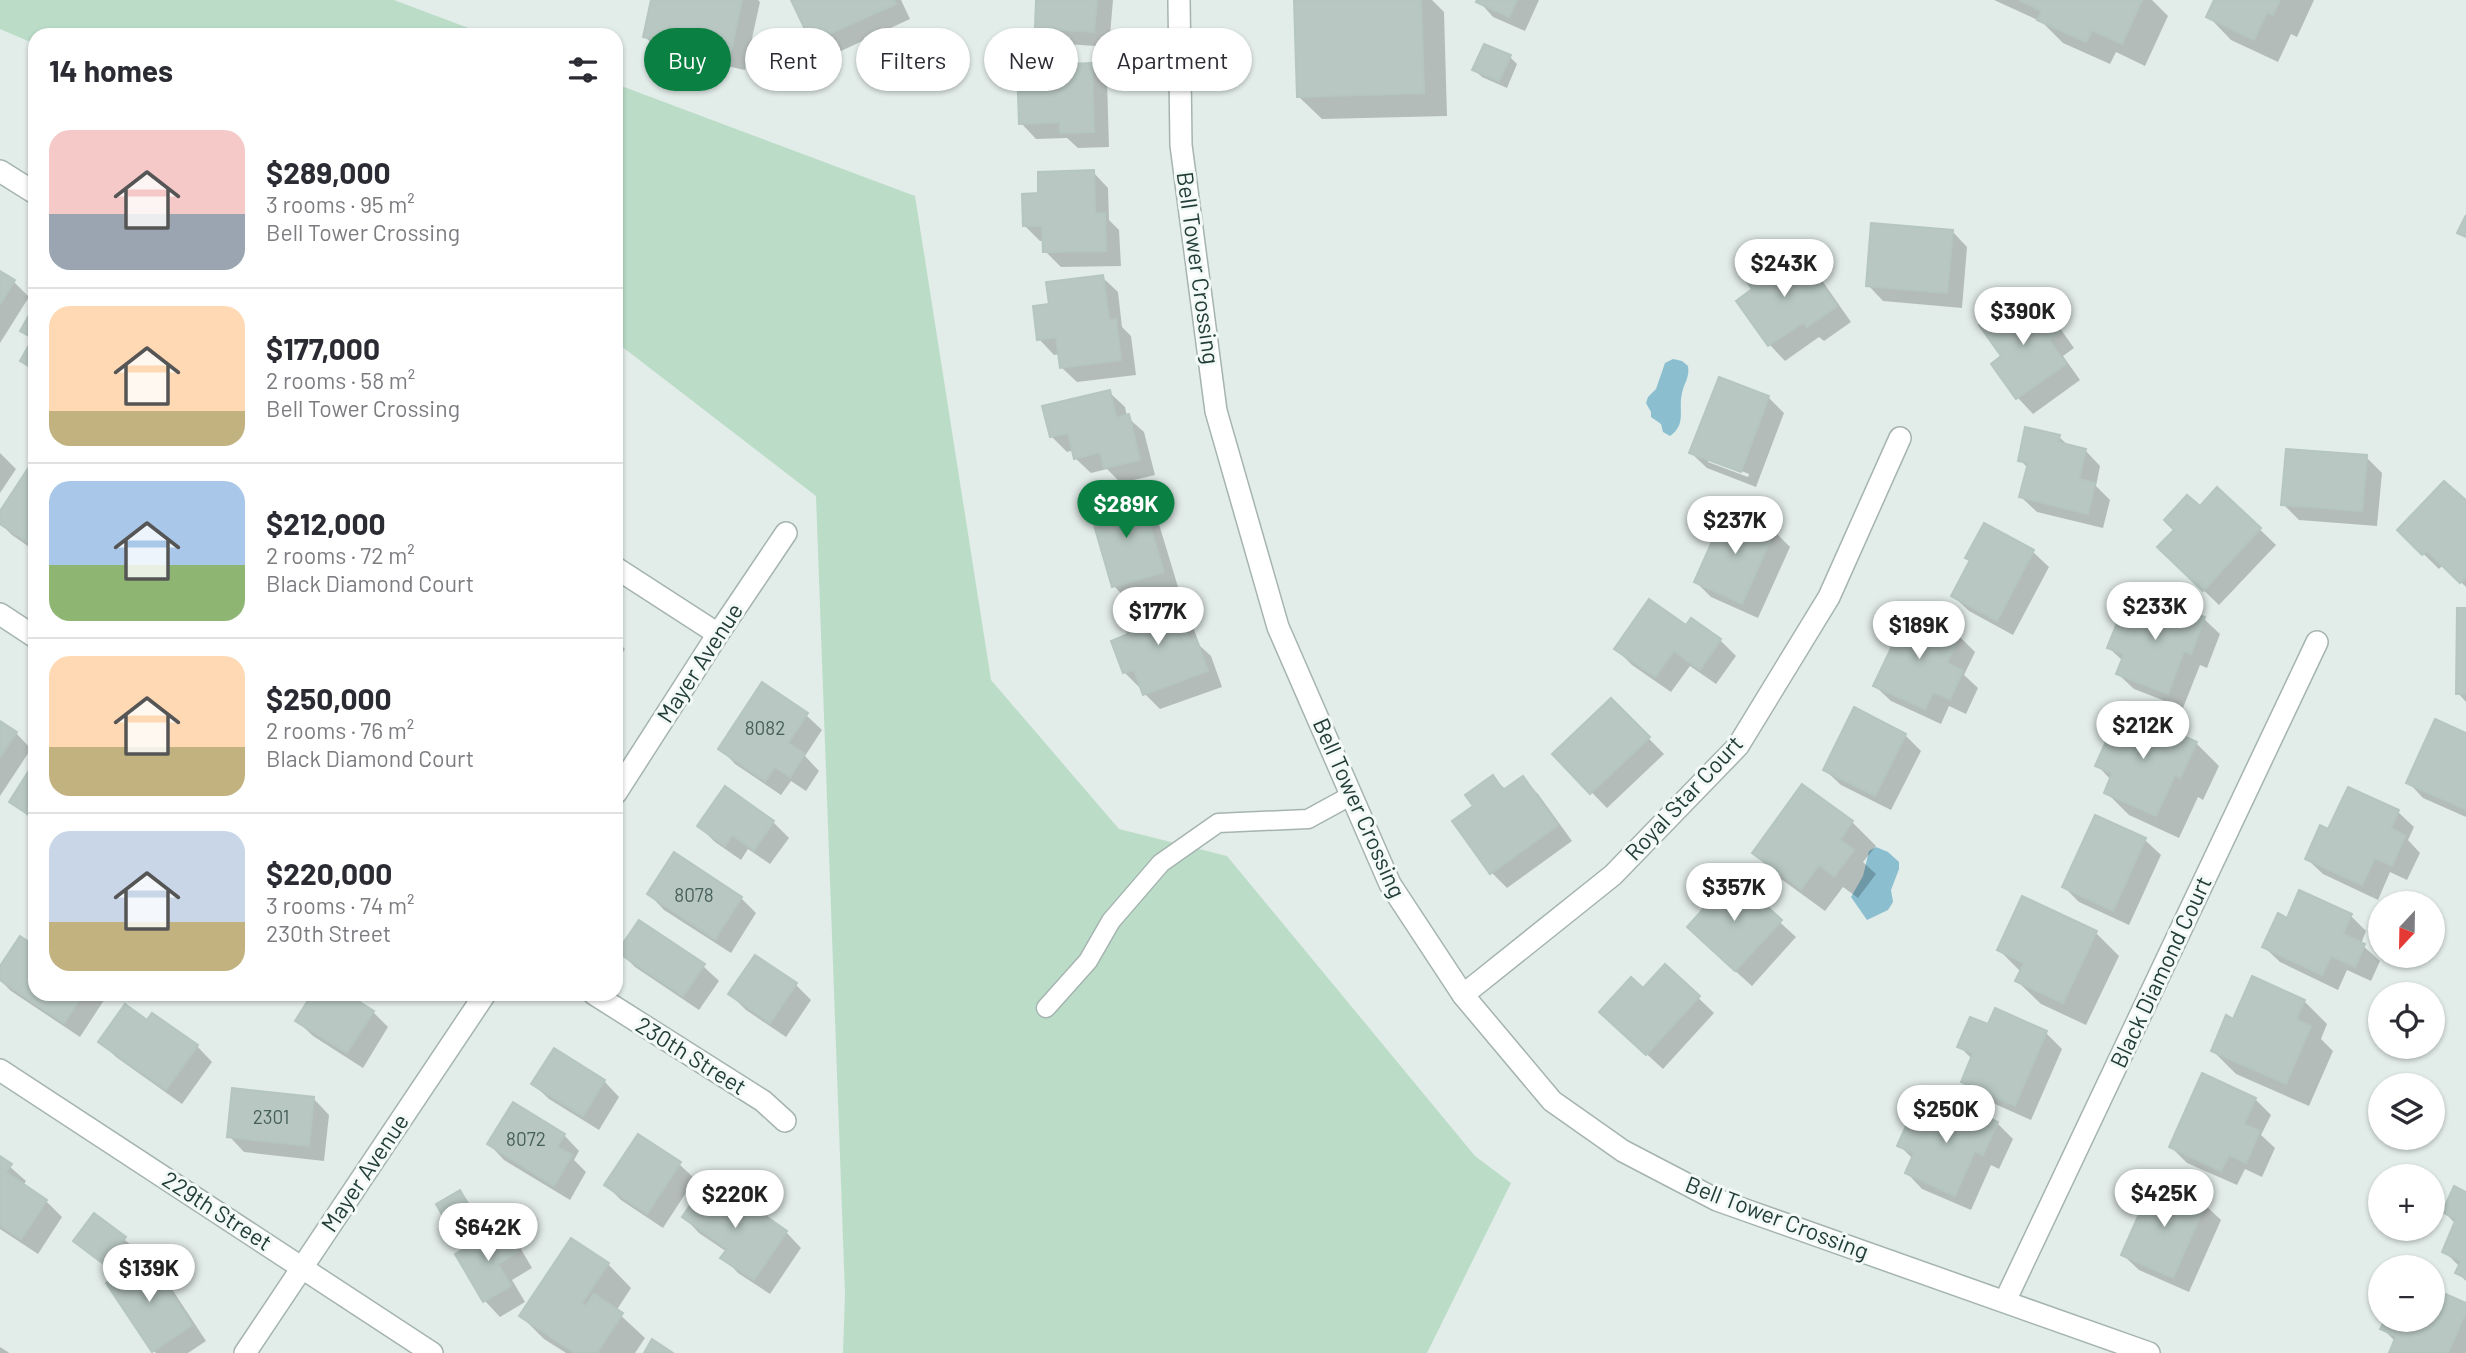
<!DOCTYPE html>
<meta charset="utf-8">
<style>
:root{--surface:#fff;--page:#f7f7f7;--text:#2b2b33;--muted:#7c7c81;--line:#e1e1e2;--accent:#0b8043}
body{margin:0;font-family:Barlow,sans-serif;background:var(--page);color:var(--text);height:100vh;display:flex;flex-direction:column;font-size:26px;white-space:nowrap}
*{box-sizing:border-box;margin:0}
p{font-size:23px;color:var(--muted)}
.icon{flex:none;width:38px;height:38px;fill:none;stroke:currentColor;stroke-width:2;stroke-linecap:round;stroke-linejoin:round}
.map{position:relative;flex:1;overflow:hidden}
.drawer{position:absolute;left:28px;top:28px;width:595px;height:973px;display:flex;flex-direction:column;background:var(--surface);border-radius:21px;box-shadow:0 2px 5px #0004}
.drawer>*{flex:none}
.top-card{position:absolute;left:644px;top:28px;width:665px;height:63px;display:flex;gap:14px}
.needle{width:46px;rotate:202deg}
.buttons{position:absolute;left:2368px;top:891px;display:grid;gap:14px}
.buttons a{display:grid;place-items:center;width:77px;height:77px;border-radius:50%;background:var(--surface);box-shadow:0 2px 5px #0004;font-size:35px}
.price{position:absolute;translate:-50% -60px;padding:0 16px;border-radius:24px;background:#fff;color:#222;font-size:23px;line-height:46px;filter:drop-shadow(0 2px 4px #0008)}
.price::after{content:'';position:absolute;left:50%;top:42px;width:21px;height:16px;margin-left:-10px;background:inherit;clip-path:polygon(0 0,100% 0,50% 100%)}
.price.active{background:var(--accent);color:#fff}
ul{padding:0;list-style:none}
li{display:flex;align-items:center;gap:21px;height:175px;padding:0 21px}
li+li{border-top:2px solid var(--line)}
li span{display:grid;place-items:center;flex:none;width:196px;height:140px;border-radius:21px;color:#555}
li>.icon{margin-inline-start:auto}
span .icon{width:84px;height:84px;fill:#fffc;stroke-width:1}
li b{font-size:30px}
h2{display:flex;justify-content:space-between;align-items:center;height:84px;padding:0 21px;font-size:30px}
.chip{padding:0 24px;border-radius:32px;background:var(--surface);box-shadow:0 2px 5px #0004;font-size:24px;line-height:63px}
.chip.active{background:var(--accent);color:#fff}
.map>svg:first-child{display:block}
.green{fill:#bbddc8}
.water{fill:#8bbfd0}
.shadow{fill:#0003;fill-rule:evenodd}
.building{fill:#b8c7c2;stroke:#b5c6c0;stroke-width:2}
.lines{fill:none;stroke-linecap:round;stroke-linejoin:round}
.lane-casing{stroke:#a5b4b0;stroke-width:21}
.street-casing{stroke:#a5b4b0;stroke-width:24}
.lane{stroke:#fff;stroke-width:18}
.street{stroke:#fff;stroke-width:21}
.labels{text-anchor:middle;stroke-width:6;stroke-linejoin:round;paint-order:stroke}
.number-label{font-size:19px;fill:#48605a}
.street-label{font-size:23px;fill:#223d38;stroke:#f3f9f6}
</style>
<div class="map">
<svg width="2466" height="1353" viewBox="0 0 2466 1353">
<rect width="100%" height="100%" fill="#e2ece9"/>
<g class="green">
<polygon points="0,0 394,0 487,35 35,35 35,44 0,29"/>
<polygon points="616,84 915,196 991,680 1119,829 1227,856 1475,1156 1511,1183 1427,1353 843,1353 845,1294 816,496 616,342"/>
</g>
<g class="water">
<path d="M1673,359L1682,361L1688,366C1690,377 1684,383 1682,393C1678,410 1687,424 1670,436L1663,432L1661,424L1651,417V412L1646,403L1648,397L1656,389L1665,363Z"/>
<polygon points="1876,847 1888,852 1899,862 1899,869 1891,890 1893,902 1888,910 1867,920 1851,897 1863,876 1869,851"/>
</g>
<g class="shadow">
<polygon points="653,0 758,0 760,2 745,70 661,52 645,37"/>
<polygon points="793,0 901,0 910,19 828,57 812,41"/>
<polygon points="1038,0 1113,0 1109,47 1052,43 1036,27"/>
<polygon points="1295,0 1432,0 1444,12 1447,116 1322,119 1298,96"/>
<polygon points="1478,0 1539,0 1525,31 1493,17"/>
<polygon points="1994,0 2152,0 2168,16 2145,66 2116,52 2110,64 2063,43 2042,22"/>
<polygon points="2216,0 2314,0 2297,37 2291,34 2278,62 2231,40 2208,16"/>
<polygon points="1510,57 1517,64 1507,88 1482,77 1474,70"/>
<polygon points="1091,64 1107,80 1109,147 1078,148 1067,138 1036,139 1021,123"/>
<polygon points="1093,172 1108,188 1109,220 1119,230 1121,266 1061,267 1045,251 1045,241 1040,241 1025,226 1040,195"/>
<polygon points="1952,231 1967,247 1962,308 1883,301 1868,285"/>
<polygon points="1801,257 1816,272 1851,322 1824,341 1819,337 1785,361 1770,345 1738,301 1754,290 1766,260 1778,273"/>
<polygon points="0,273 14,282 29,297 0,343"/>
<polygon points="1102,277 1118,292 1122,327 1131,336 1136,375 1077,382 1061,367 1060,354 1054,355 1039,339 1051,306"/>
<polygon points="2017,301 2032,316 2042,309 2057,324 2074,348 2063,356 2080,380 2033,414 2018,398 1993,364 2004,357"/>
<polygon points="35,308 35,374 22,361 33,341 22,331"/>
<path d="M1720,379L1768,397L1784,413L1756,487L1707,468L1691,453ZM1708,458L1749,474L1748,477L1708,462Z"/>
<polygon points="1109,392 1125,407 1127,417 1144,432 1155,475 1121,483 1107,469 1091,473 1075,458 1074,450 1067,452 1051,436"/>
<polygon points="2059,437 2069,446 2085,450 2100,466 2096,486 2110,500 2103,528 2037,512 2021,497 2028,468 2020,460"/>
<polygon points="0,453 16,469 0,493"/>
<polygon points="2366,457 2382,473 2377,526 2299,520 2283,504"/>
<polygon points="35,473 35,551 12,535 0,523 0,514"/>
<polygon points="2218,489 2276,545 2219,605 2175,563 2176,530"/>
<polygon points="1139,495 1155,511 1178,587 1129,602 1114,586"/>
<polygon points="2466,503 2466,587 2443,565 2439,569 2399,530"/>
<polygon points="1985,526 2033,552 2049,567 2013,635 1969,611 1953,596 1971,562 1967,558"/>
<polygon points="1774,531 1790,547 1758,618 1711,597 1696,582"/>
<polygon points="1172,597 1188,613 1200,646 1211,656 1222,687 1160,709 1145,694 1142,687 1140,688 1124,672 1130,635"/>
<polygon points="2466,610 2466,702 2458,693"/>
<polygon points="1905,611 1959,636 1975,652 1964,675 1978,688 1966,714 1949,706 1941,724 1891,701 1875,686 1895,642"/>
<polygon points="2204,619 2220,634 2207,668 2200,665 2183,708 2134,689 2118,674 2123,661 2109,648 2132,624"/>
<polygon points="616,640 625,649 616,663"/>
<polygon points="1720,640 1736,656 1716,684 1690,666 1671,692 1632,665 1616,649"/>
<polygon points="1611,700 1664,754 1607,808 1554,754"/>
<polygon points="806,715 822,730 805,756 819,771 806,791 791,781 781,795 735,764 720,748"/>
<polygon points="0,723 16,733 31,749 0,796"/>
<polygon points="1905,735 1921,751 1891,810 1841,785 1825,770"/>
<polygon points="2466,735 2466,817 2423,798 2408,782"/>
<polygon points="2196,743 2219,766 2203,800 2198,797 2179,838 2129,815 2106,792 2111,780 2097,765"/>
<polygon points="35,764 35,822 11,801"/>
<polygon points="1493,777 1506,790 1523,779 1538,794 1572,841 1507,888 1491,872 1476,806"/>
<polygon points="1803,786 1852,822 1876,846 1863,862 1876,874 1858,898 1843,887 1825,911 1777,876 1754,853"/>
<polygon points="2398,812 2414,827 2408,840 2420,853 2407,880 2390,872 2378,900 2323,874 2307,859 2329,831"/>
<polygon points="773,822 789,838 770,864 748,849 741,860 715,842 699,826"/>
<polygon points="2145,840 2161,855 2129,925 2079,902 2064,887"/>
<polygon points="1733,879 1796,937 1752,986 1704,943"/>
<polygon points="649,894 741,898 756,913 731,953 664,910"/>
<polygon points="2351,916 2366,931 2361,944 2380,961 2371,981 2347,970 2338,990 2280,962 2264,947 2287,920"/>
<polygon points="2096,933 2119,956 2086,1025 2041,1004 2017,981 2021,972 1999,950"/>
<polygon points="35,948 35,994 108,994 80,1037 11,991 0,980 0,969"/>
<polygon points="619,951 703,966 719,981 699,1010 635,967"/>
<polygon points="1665,966 1714,1013 1663,1069 1617,1027 1643,990"/>
<polygon points="796,985 811,1000 786,1037 746,1010 730,994"/>
<polygon points="314,994 344,994 373,1012 388,1027 363,1068 313,1036 297,1021"/>
<polygon points="388,994 402,994 398,1000"/>
<polygon points="2304,1001 2327,1024 2321,1039 2333,1051 2309,1106 2236,1074 2213,1051 2234,1021"/>
<polygon points="1996,1011 2046,1033 2062,1049 2031,1120 1979,1097 1963,1082 1973,1060 1959,1046 1989,1027"/>
<polygon points="148,1023 197,1046 212,1062 182,1104 116,1057 100,1041"/>
<polygon points="604,1081 619,1097 599,1130 549,1099 533,1084"/>
<polygon points="314,1099 329,1115 324,1161 244,1152 229,1136"/>
<polygon points="2255,1099 2271,1115 2261,1135 2275,1148 2262,1177 2245,1169 2237,1185 2187,1163 2171,1147"/>
<polygon points="1997,1123 2013,1139 1999,1169 1991,1165 1971,1210 1922,1189 1907,1173 1913,1159 1899,1145 1929,1128"/>
<polygon points="564,1135 579,1151 574,1160 586,1172 570,1200 504,1160 489,1144"/>
<polygon points="0,1158 26,1181 23,1186 46,1201 62,1217 38,1254 0,1229"/>
<polygon points="679,1164 695,1179 663,1228 621,1200 606,1185"/>
<polygon points="460,1193 467,1200 483,1227 462,1240 455,1233"/>
<polygon points="2466,1193 2466,1281 2457,1272 2460,1267 2444,1251 2456,1224 2444,1212"/>
<polygon points="2205,1205 2221,1220 2189,1292 2139,1270 2123,1255"/>
<polygon points="94,1215 132,1246 113,1271 75,1241"/>
<polygon points="752,1215 786,1232 801,1248 770,1294 738,1273 723,1257 727,1252 699,1233 684,1217"/>
<polygon points="502,1229 518,1244 532,1268 512,1280 525,1302 500,1317 485,1301 458,1255"/>
<polygon points="147,1259 162,1274 206,1341 188,1353 156,1353 153,1350"/>
<polygon points="608,1264 631,1288 616,1311 645,1338 635,1353 566,1353 544,1339 521,1316"/>
<polygon points="2466,1305 2466,1353 2391,1353 2396,1342 2383,1329 2387,1320 2432,1320"/>
<polygon points="0,1347 8,1352 9,1353 0,1353"/>
</g>
<g class="building">
<polygon points="651,0 742,0 730,56 643,37"/>
<polygon points="791,0 894,0 896,4 811,42"/>
<polygon points="1036,0 1097,0 1094,32 1035,28"/>
<polygon points="1294,0 1421,0 1424,93 1297,97"/>
<polygon points="1477,0 1517,0 1509,17 1476,2"/>
<polygon points="2019,0 2142,0 2122,44 2092,30 2086,42 2037,20 2042,11"/>
<polygon points="2214,0 2280,0 2273,15 2267,12 2254,40 2206,17"/>
<polygon points="1484,44 1511,55 1499,81 1472,70"/>
<polygon points="1092,63 1094,132 1060,133 1060,122 1019,124 1017,66"/>
<polygon points="1094,170 1095,213 1105,213 1106,251 1043,252 1042,226 1023,226 1022,194 1038,193 1038,172"/>
<polygon points="2466,215 2466,237 2457,233"/>
<polygon points="1871,223 1953,230 1947,293 1866,286"/>
<polygon points="1801,255 1837,306 1807,327 1804,322 1768,346 1736,301 1752,289 1742,275 1766,258 1776,272"/>
<polygon points="0,271 15,280 0,304"/>
<polygon points="1103,275 1109,320 1116,319 1121,360 1060,368 1056,337 1037,340 1033,306 1049,304 1046,282"/>
<polygon points="2017,298 2029,316 2042,307 2060,332 2049,340 2066,364 2016,399 1991,364 2001,356 1979,325"/>
<polygon points="35,304 35,370 20,361 33,338 20,331"/>
<polygon points="1719,377 1769,396 1741,472 1689,453"/>
<polygon points="1110,390 1116,418 1129,414 1140,460 1104,468 1100,452 1074,459 1068,433 1050,437 1042,406"/>
<polygon points="2025,427 2060,435 2058,442 2086,449 2079,479 2095,483 2088,514 2019,497 2028,463 2018,461"/>
<polygon points="2286,449 2367,455 2362,511 2281,505"/>
<polygon points="29,467 35,471 35,547 0,524 0,511"/>
<polygon points="2444,481 2466,500 2466,577 2460,583 2427,551 2422,555 2397,530"/>
<polygon points="2217,487 2261,528 2203,591 2157,547 2174,530 2164,520 2187,495 2200,506"/>
<polygon points="1140,493 1164,572 1112,587 1089,508"/>
<polygon points="1727,508 1775,530 1742,604 1694,582"/>
<polygon points="1984,523 2034,550 1997,621 1951,596 1970,560 1965,558"/>
<polygon points="2142,593 2205,617 2191,654 2184,651 2168,694 2116,674 2124,654 2107,648 2119,618 2131,622"/>
<polygon points="1173,595 1190,641 1196,639 1208,671 1143,695 1134,670 1123,673 1111,641 1128,634 1121,615"/>
<polygon points="1649,599 1686,625 1691,618 1721,639 1700,670 1674,651 1655,677 1614,649"/>
<polygon points="2457,608 2466,608 2466,694 2456,694"/>
<polygon points="1904,609 1960,635 1947,663 1963,671 1950,699 1933,692 1925,709 1873,686 1894,642 1890,640"/>
<polygon points="762,682 808,713 788,743 805,754 790,777 775,767 765,781 718,749"/>
<polygon points="1611,698 1650,737 1590,794 1552,754"/>
<polygon points="1854,707 1906,734 1875,796 1823,770"/>
<polygon points="2121,708 2197,742 2180,778 2175,775 2156,816 2104,793 2112,773 2095,766"/>
<polygon points="2435,719 2466,733 2466,810 2406,783"/>
<polygon points="0,721 17,732 0,757"/>
<polygon points="35,761 35,819 9,802"/>
<polygon points="1493,775 1503,790 1523,776 1558,825 1490,874 1452,821 1473,806 1465,795"/>
<polygon points="1802,784 1853,821 1840,840 1854,850 1834,876 1819,865 1801,889 1752,853"/>
<polygon points="725,786 774,821 754,850 732,835 725,846 697,826"/>
<polygon points="2348,787 2399,810 2391,828 2405,836 2392,866 2375,858 2362,885 2305,859 2320,825 2328,829"/>
<polygon points="2095,815 2146,838 2113,911 2062,887"/>
<polygon points="674,852 742,897 715,939 647,894"/>
<polygon points="1733,876 1782,920 1735,971 1687,927"/>
<polygon points="2299,890 2352,914 2343,934 2365,944 2355,967 2331,956 2322,975 2262,947 2278,913 2287,918"/>
<polygon points="2022,896 2097,931 2063,1003 2015,981 2024,963 1997,950"/>
<polygon points="639,920 705,964 683,996 617,952"/>
<polygon points="20,936 35,946 35,994 83,994 64,1023 0,980 0,966"/>
<polygon points="755,955 797,983 770,1023 728,994"/>
<polygon points="1665,964 1700,996 1646,1055 1599,1012 1631,977 1643,988"/>
<polygon points="2252,976 2305,1000 2296,1020 2311,1026 2286,1084 2211,1051 2226,1015 2233,1019"/>
<polygon points="312,994 347,994 374,1011 347,1053 295,1021"/>
<polygon points="125,1004 147,1020 152,1013 198,1045 166,1090 98,1042"/>
<polygon points="1995,1008 2047,1031 2015,1106 1961,1082 1973,1053 1957,1047 1970,1017 1988,1024"/>
<polygon points="554,1048 605,1080 583,1116 531,1084"/>
<polygon points="2202,1073 2256,1098 2244,1124 2260,1131 2246,1163 2229,1155 2221,1171 2169,1147"/>
<polygon points="232,1088 314,1097 309,1146 227,1137"/>
<polygon points="1941,1097 1998,1122 1983,1155 1975,1151 1955,1196 1905,1173 1914,1153 1897,1146 1910,1117 1928,1126"/>
<polygon points="513,1102 565,1134 557,1147 572,1155 554,1186 487,1144"/>
<polygon points="638,1134 681,1162 647,1214 604,1185"/>
<polygon points="0,1156 12,1164 6,1172 47,1200 21,1239 0,1225"/>
<polygon points="2154,1180 2206,1203 2173,1278 2121,1255"/>
<polygon points="706,1182 751,1212 754,1208 787,1231 754,1280 720,1258 727,1249 682,1217"/>
<polygon points="2454,1186 2466,1192 2466,1278 2455,1273 2461,1261 2442,1252 2456,1219 2442,1212"/>
<polygon points="460,1190 477,1220 453,1234 436,1204"/>
<polygon points="94,1213 126,1237 105,1265 73,1241"/>
<polygon points="503,1227 518,1252 498,1264 511,1286 483,1302 455,1254"/>
<polygon points="571,1238 609,1263 582,1303 586,1306 594,1294 623,1313 597,1353 575,1353 519,1316"/>
<polygon points="147,1256 192,1325 152,1352 106,1283"/>
<polygon points="2432,1288 2466,1303 2466,1312 2448,1353 2389,1353 2396,1336 2380,1329 2385,1320 2432,1320"/>
<polygon points="652,1339 673,1353 644,1353"/>
</g>
<g class="lines">
<defs>
<polyline id="lane" points="1046,1008 1088,961 1111,921 1161,863 1218,823 1308,819 1352,795"/>
<g id="street">
<polyline points="1179,0 1181,145 1216,411 1278,627 1390,884 1463,995 1552,1101 1623,1151 1717,1200 2149,1353"/>
<polyline points="0,171 35,193"/>
<polyline points="616,568 718,634"/>
<polyline points="0,614 35,637"/>
<polyline points="616,793 718,634 786,533"/>
<polyline points="594,994 763,1101 785,1121"/>
<polyline points="1463,995 1613,875 1738,746 1829,597 1900,438"/>
<polyline points="0,1070 432,1353"/>
<polyline points="2005,1301 2317,642"/>
<polyline points="245,1353 485,994"/>
</g>
</defs>
<use href="#lane" class="lane-casing"/>
<use href="#street" class="street-casing"/>
<use href="#lane" class="lane"/>
<use href="#street" class="street"/>
</g>
<g class="labels">
<g class="number-label">
<text x="765" y="735">8082</text>
<text x="694" y="902">8078</text>
<text x="271" y="1124">2301</text>
<text x="526" y="1146">8072</text>
</g>
<g class="street-label">
<text transform="translate(1198 268) rotate(82)" y="8">Bell Tower Crossing</text>
<text transform="translate(700 663) rotate(-57)" y="8">Mayer Avenue</text>
<text transform="translate(1684 798) rotate(-47)" y="8">Royal Star Court</text>
<text transform="translate(1359 808) rotate(66)" y="8">Bell Tower Crossing</text>
<text transform="translate(2161 972) rotate(-65)" y="8">Black Diamond Court</text>
<text transform="translate(691 1056) rotate(32)" y="8">230th Street</text>
<text transform="translate(365 1173) rotate(-56)" y="8">Mayer Avenue</text>
<text transform="translate(217 1211) rotate(33)" y="8">229th Street</text>
<text transform="translate(1777 1218) rotate(21)" y="8">Bell Tower Crossing</text>
</g>
</g>
</svg>
<div class="buttons">
<a><svg class="needle" viewBox="-14 -14 28 28"><path d="M0-13l5 13h-10z" fill="#e53935"/><path d="M0 13l5-13h-10z" fill="#7c7c81"/></svg></a>
<a><svg class="icon" aria-label="locate" viewBox="0 0 24 24"><circle cx="12" cy="12" r="6"/><path d="M12 2v4M12 18v4M2 12h4M18 12h4"/></svg></a>
<a><svg class="icon" aria-label="layers" viewBox="0 0 24 24"><path d="M12 4l9 5-9 5-9-5zM3 14l9 5 9-5"/></svg></a>
<a>+</a>
<a>−</a>
</div>
<b class="price" style="left:1784px;top:299px">$243K</b>
<b class="price" style="left:2023px;top:347px">$390K</b>
<b class="price active" style="left:1126px;top:540px">$289K</b>
<b class="price" style="left:1735px;top:556px">$237K</b>
<b class="price" style="left:2155px;top:642px">$233K</b>
<b class="price" style="left:1158px;top:647px">$177K</b>
<b class="price" style="left:1919px;top:661px">$189K</b>
<b class="price" style="left:2143px;top:761px">$212K</b>
<b class="price" style="left:1734px;top:923px">$357K</b>
<b class="price" style="left:1946px;top:1145px">$250K</b>
<b class="price" style="left:2164px;top:1229px">$425K</b>
<b class="price" style="left:735px;top:1230px">$220K</b>
<b class="price" style="left:488px;top:1263px">$642K</b>
<b class="price" style="left:149px;top:1304px">$139K</b>
<div class="top-card">
<a class="chip active">Buy</a>
<a class="chip">Rent</a>
<a class="chip">Filters</a>
<a class="chip">New</a>
<a class="chip">Apartment</a>
</div>
<section class="drawer">
<h2>14 homes<svg class="icon" aria-label="filters" viewBox="0 0 24 24"><path d="M4 7h16M4 17h16"/><circle cx="9" cy="7" r="2"/><circle cx="15" cy="17" r="2"/></svg></h2>
<ul>
<li><span style="background:linear-gradient(#f6c9c9 60%,#9aa5b1 0)"><svg class="icon" aria-label="home" viewBox="0 0 24 24"><path d="M3 11l9-7 9 7M6 9v11h12V9"/></svg></span><div><b>$289,000</b><p>3 rooms · 95 m²</p><p>Bell Tower Crossing</p></div></li>
<li><span style="background:linear-gradient(#ffd9b3 75%,#c2b280 0)"><svg class="icon" aria-label="home" viewBox="0 0 24 24"><path d="M3 11l9-7 9 7M6 9v11h12V9"/></svg></span><div><b>$177,000</b><p>2 rooms · 58 m²</p><p>Bell Tower Crossing</p></div></li>
<li><span style="background:linear-gradient(#a9c7e8 60%,#8fb573 0)"><svg class="icon" aria-label="home" viewBox="0 0 24 24"><path d="M3 11l9-7 9 7M6 9v11h12V9"/></svg></span><div><b>$212,000</b><p>2 rooms · 72 m²</p><p>Black Diamond Court</p></div></li>
<li><span style="background:linear-gradient(#ffd9b3 65%,#c2b280 0)"><svg class="icon" aria-label="home" viewBox="0 0 24 24"><path d="M3 11l9-7 9 7M6 9v11h12V9"/></svg></span><div><b>$250,000</b><p>2 rooms · 76 m²</p><p>Black Diamond Court</p></div></li>
<li><span style="background:linear-gradient(#c9d6e8 65%,#c2b280 0)"><svg class="icon" aria-label="home" viewBox="0 0 24 24"><path d="M3 11l9-7 9 7M6 9v11h12V9"/></svg></span><div><b>$220,000</b><p>3 rooms · 74 m²</p><p>230th Street</p></div></li>
</ul>
</section>
</div>
